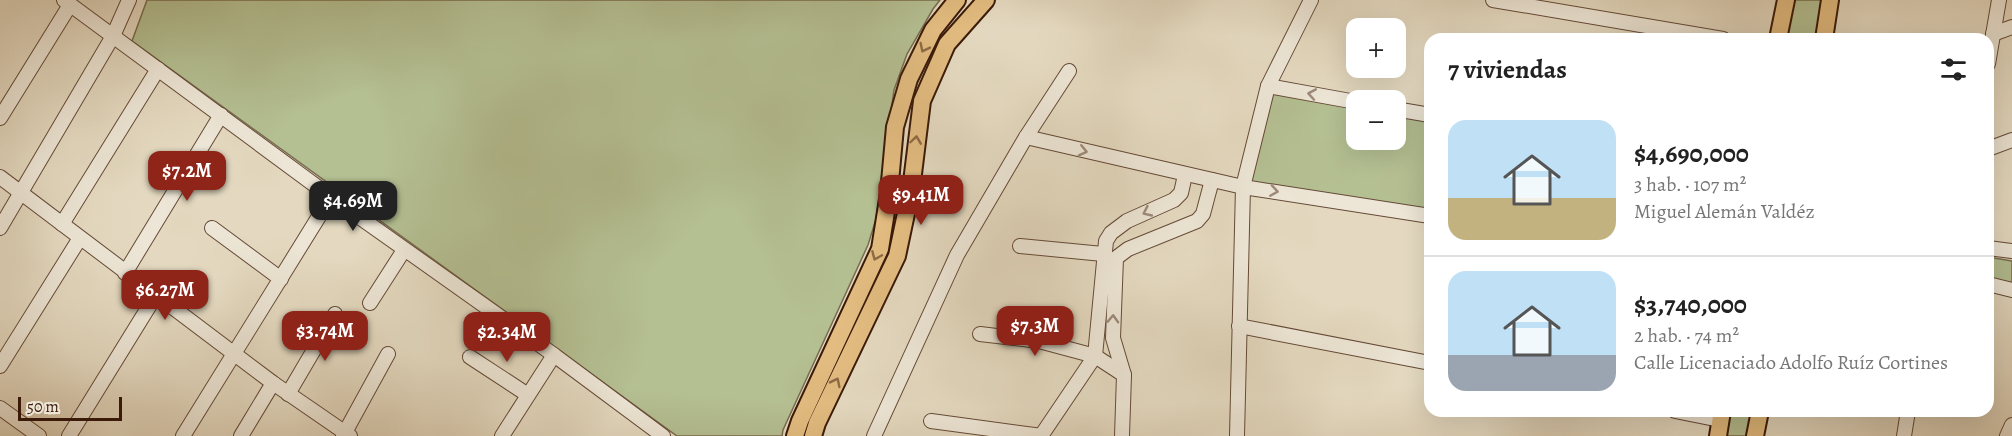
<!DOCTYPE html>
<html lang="es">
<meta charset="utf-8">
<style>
:root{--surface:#fff;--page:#f6f6f6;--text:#222;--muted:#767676;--line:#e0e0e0;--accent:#8f2418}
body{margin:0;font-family:Alegreya,serif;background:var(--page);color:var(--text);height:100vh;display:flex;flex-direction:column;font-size:22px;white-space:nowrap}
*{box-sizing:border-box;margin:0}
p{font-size:20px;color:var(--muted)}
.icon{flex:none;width:33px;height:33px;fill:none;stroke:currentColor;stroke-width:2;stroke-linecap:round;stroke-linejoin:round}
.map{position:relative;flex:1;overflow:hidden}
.drawer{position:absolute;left:1424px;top:33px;width:570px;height:384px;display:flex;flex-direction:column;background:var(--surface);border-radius:18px;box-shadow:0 6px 24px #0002}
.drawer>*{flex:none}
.tools{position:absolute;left:1346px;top:18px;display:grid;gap:12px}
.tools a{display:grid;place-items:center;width:60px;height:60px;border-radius:12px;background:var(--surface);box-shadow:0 6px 24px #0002;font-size:30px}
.scale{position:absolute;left:18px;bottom:15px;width:104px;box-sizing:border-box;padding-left:6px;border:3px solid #3b1a09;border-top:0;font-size:16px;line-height:21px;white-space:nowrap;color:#3b1a09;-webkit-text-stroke:4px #ede6d6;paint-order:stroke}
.price{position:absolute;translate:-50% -51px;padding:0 14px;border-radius:12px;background:var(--accent);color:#fff;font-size:20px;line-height:39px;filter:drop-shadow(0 2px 3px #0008)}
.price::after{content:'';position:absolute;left:50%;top:36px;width:18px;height:14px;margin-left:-9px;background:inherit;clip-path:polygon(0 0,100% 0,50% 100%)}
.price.current{background:#222;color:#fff}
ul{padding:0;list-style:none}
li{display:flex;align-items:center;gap:18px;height:150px;padding:0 24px}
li+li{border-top:2px solid var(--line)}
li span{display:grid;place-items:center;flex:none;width:168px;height:120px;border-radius:18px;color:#555}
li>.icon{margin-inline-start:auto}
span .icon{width:72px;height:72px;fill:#fffc;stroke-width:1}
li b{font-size:26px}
h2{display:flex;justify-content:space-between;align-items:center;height:72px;padding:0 24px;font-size:26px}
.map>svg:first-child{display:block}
.green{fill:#b4bf92;stroke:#786c4e;stroke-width:1.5}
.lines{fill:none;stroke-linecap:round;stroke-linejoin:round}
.minor-casing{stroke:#654a37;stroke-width:16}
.major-casing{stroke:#3b1a09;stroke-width:20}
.minor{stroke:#ede6d6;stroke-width:14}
.major{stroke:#e2bc80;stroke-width:16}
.oneway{stroke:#8e6b44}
.oneway2{stroke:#9d8a7a}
</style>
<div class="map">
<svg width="2012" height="436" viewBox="0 0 2012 436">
<rect width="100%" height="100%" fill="#e4d9c0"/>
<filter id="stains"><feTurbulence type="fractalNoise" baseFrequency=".00333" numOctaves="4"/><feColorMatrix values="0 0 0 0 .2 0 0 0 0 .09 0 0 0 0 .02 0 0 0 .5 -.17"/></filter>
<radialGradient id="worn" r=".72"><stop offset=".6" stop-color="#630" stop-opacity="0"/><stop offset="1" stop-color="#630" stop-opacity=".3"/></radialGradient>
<g class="green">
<polygon points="147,0 940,0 933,9 907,54 894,90 876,219 868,245 783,430 782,436 677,436 132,41"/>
<polygon points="1789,0 1829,0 1822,39 1781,39"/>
<polygon points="1271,90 1356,103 1356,140 1395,140 1395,110 1429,116 1429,216 1245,185"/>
<polygon points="1988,257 2012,261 2012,283 1988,278"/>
<polygon points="1723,411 1759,411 1754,436 1719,436"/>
</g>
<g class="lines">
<defs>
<g id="minor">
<polyline points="64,0 331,197 554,355 663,436"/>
<polyline points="1493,0 1723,39"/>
<polyline points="1993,34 2012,27"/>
<polyline points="1988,64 1999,0"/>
<polyline points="1268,86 1356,102"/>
<polyline points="1395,109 1430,115"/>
<polyline points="0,118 70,5"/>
<polyline points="1026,137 1243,187 1430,216"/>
<polyline points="1988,149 2012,140"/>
<polyline points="0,177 273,383 350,436"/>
<polyline points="62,224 158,69"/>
<polyline points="0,228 113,36 129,0"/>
<polyline points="212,228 281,279"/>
<polyline points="1020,246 1103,254"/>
<polyline points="1988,248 2012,251"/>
<polyline points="125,273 221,115"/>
<polyline points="1988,284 2012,290"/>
<polyline points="370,303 404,250"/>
<polyline points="1239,326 1430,363"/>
<polyline points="980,334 1039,341 1095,356 1124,375 1122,436"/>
<polyline points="470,357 528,395"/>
<polyline points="0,366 80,238"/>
<polyline points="1124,375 1113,338 1116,258 1128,249 1197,221 1203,214 1212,180"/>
<polyline points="288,394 335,314"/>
<polyline points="0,408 39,436"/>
<polyline points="1675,411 1720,420"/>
<polyline points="931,421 1042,436"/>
<polyline points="69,436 156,295"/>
<polyline points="183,436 331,197"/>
<polyline points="241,436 273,383"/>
<polyline points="343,436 388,354"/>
<polyline points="502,436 554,355"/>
<polyline points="874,436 957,255 1026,137 1069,71"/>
<polyline points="1041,436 1095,356 1106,241 1111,233 1127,221 1174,200 1181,193 1185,175"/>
<polyline points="1237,436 1243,187 1268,86 1311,0"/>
<polyline points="1904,436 1908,411"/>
<polyline points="2007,436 2012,425"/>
</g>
<g id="major">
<polyline points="1778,39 1786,0"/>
<polyline points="1824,39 1830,0"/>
<polyline points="795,436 800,421 880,249 889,193 895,127 909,79 933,30 957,0"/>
<polyline points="813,436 817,423 897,256 911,190 922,101 947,44 986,0"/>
<polyline points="1718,436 1722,411"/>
<polyline points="1755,436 1760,411"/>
</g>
</defs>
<use href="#minor" class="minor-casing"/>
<use href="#major" class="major-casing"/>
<use href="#minor" class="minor"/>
<use href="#major" class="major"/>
</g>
<defs><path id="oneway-chevron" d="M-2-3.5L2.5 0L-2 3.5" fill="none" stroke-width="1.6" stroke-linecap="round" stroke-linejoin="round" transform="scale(1.5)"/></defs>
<g class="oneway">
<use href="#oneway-chevron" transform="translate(924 48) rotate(116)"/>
<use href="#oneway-chevron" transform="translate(916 140) rotate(-82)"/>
<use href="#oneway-chevron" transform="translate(876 256) rotate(113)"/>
<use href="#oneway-chevron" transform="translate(836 382) rotate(-64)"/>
</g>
<g class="oneway2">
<use href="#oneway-chevron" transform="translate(1312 94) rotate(-170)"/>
<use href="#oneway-chevron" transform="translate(1083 151) rotate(13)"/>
<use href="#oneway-chevron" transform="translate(1274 191) rotate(9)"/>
<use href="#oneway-chevron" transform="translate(1147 212) rotate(155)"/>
<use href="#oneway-chevron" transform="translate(1113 319) rotate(-88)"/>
</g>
<rect width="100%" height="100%" filter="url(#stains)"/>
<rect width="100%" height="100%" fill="url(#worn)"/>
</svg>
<div class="tools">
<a>+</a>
<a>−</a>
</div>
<div class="scale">50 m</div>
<b class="price" style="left:187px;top:202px">$7.2M</b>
<b class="price" style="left:921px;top:226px">$9.41M</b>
<b class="price current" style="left:353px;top:232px">$4.69M</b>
<b class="price" style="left:165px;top:321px">$6.27M</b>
<b class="price" style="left:1035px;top:357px">$7.3M</b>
<b class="price" style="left:325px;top:362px">$3.74M</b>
<b class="price" style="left:507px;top:363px">$2.34M</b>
<section class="drawer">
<h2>7 viviendas<svg class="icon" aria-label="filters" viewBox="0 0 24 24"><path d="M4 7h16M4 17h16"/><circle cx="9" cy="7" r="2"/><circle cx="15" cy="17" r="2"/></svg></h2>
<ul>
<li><span style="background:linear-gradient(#bfe0f5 65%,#c2b280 0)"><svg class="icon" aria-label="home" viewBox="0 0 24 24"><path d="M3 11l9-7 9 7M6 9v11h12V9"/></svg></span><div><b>$4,690,000</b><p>3 hab. · 107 m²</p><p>Miguel Alemán Valdéz</p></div></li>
<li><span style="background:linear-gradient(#bfe0f5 70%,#9aa5b1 0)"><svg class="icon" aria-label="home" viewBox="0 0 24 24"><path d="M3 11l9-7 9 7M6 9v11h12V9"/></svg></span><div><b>$3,740,000</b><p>2 hab. · 74 m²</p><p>Calle Licenaciado Adolfo Ruíz Cortines</p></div></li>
</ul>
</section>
</div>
